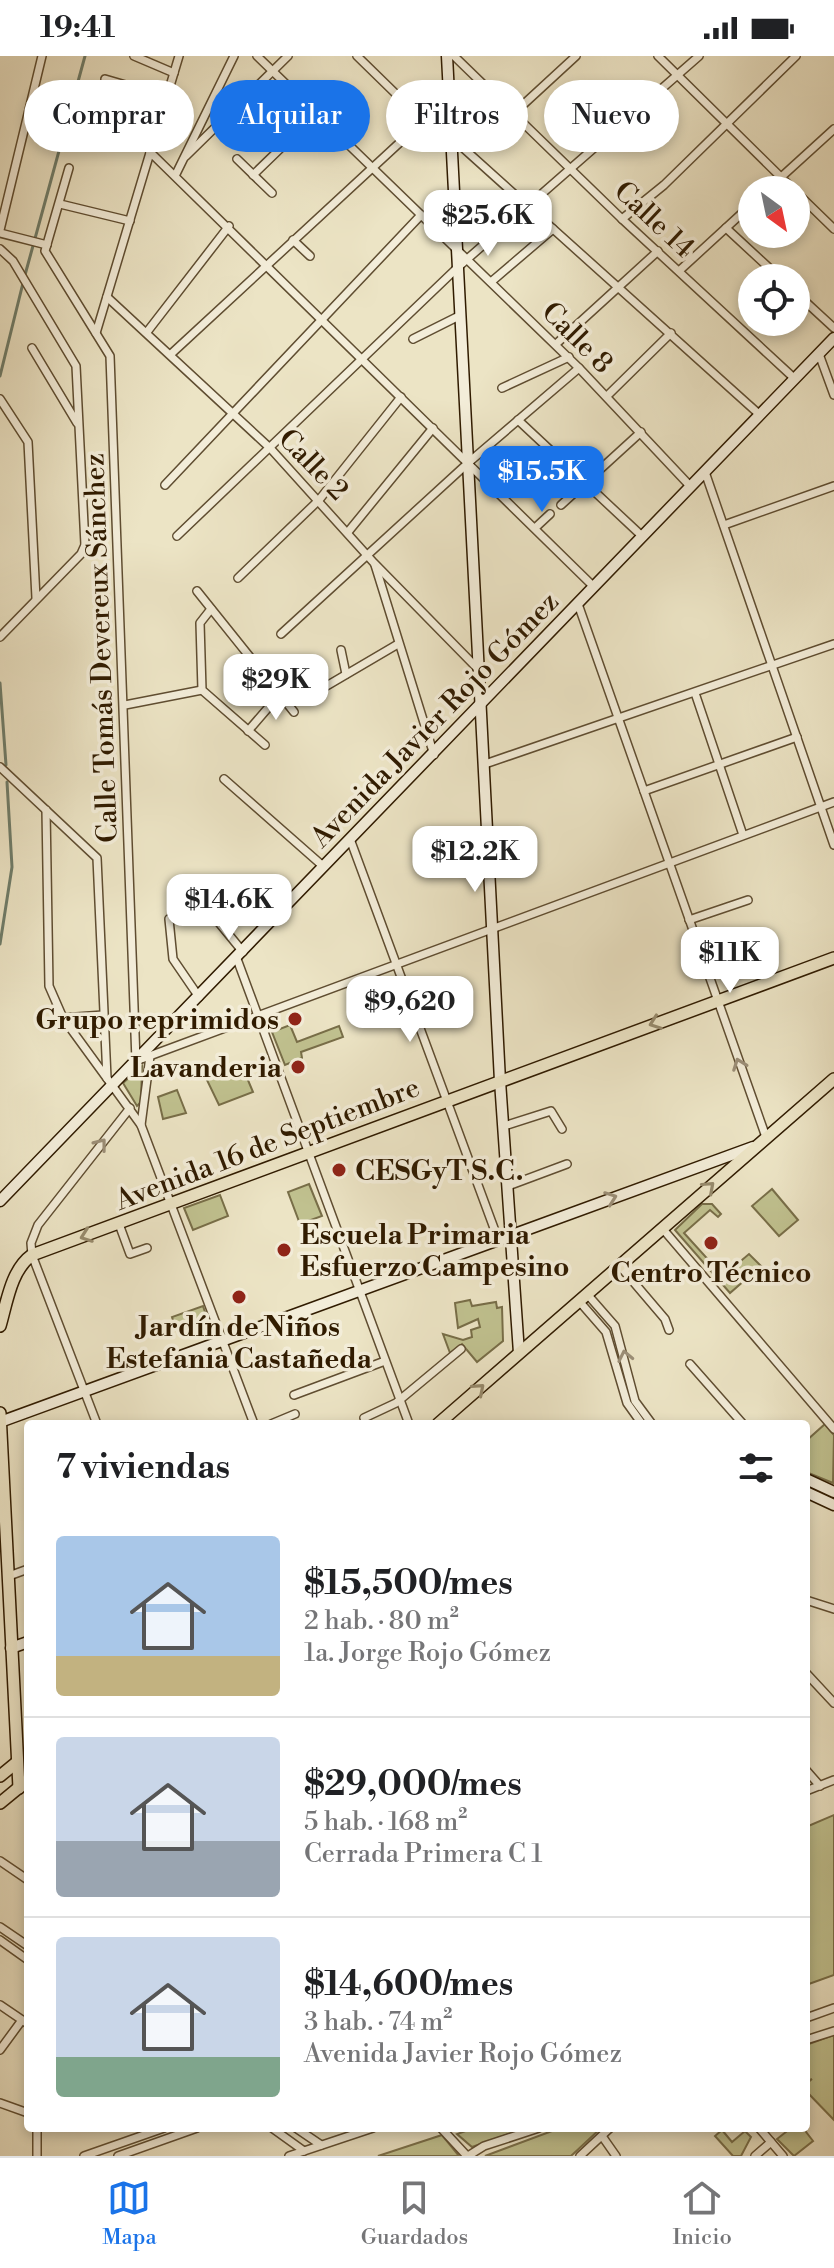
<!DOCTYPE html>
<html lang="es">
<meta charset="utf-8">
<style>
:root{--surface:#fff;--page:#f6f6f6;--text:#202124;--muted:#757577;--line:#e0e0e0;--accent:#1a73e8}
body{margin:0;font-family:"Libre Bodoni",serif;background:var(--page);color:var(--text);height:100vh;display:flex;flex-direction:column;font-size:30px;white-space:nowrap}
*{box-sizing:border-box;margin:0}
p{font-size:26px;color:var(--muted)}
.icon{flex:none;width:44px;height:44px;fill:none;stroke:currentColor;stroke-width:2;stroke-linecap:round;stroke-linejoin:round}
.map{position:relative;flex:1;overflow:hidden}
.drawer{position:absolute;left:24px;top:1364px;width:786px;height:712px;display:flex;flex-direction:column;background:var(--surface);border-radius:8px;box-shadow:0 4px 12px #0003}
.drawer>*{flex:none}
.banner{position:absolute;left:24px;top:24px;width:786px;height:72px;display:flex;gap:16px}
.needle{width:52px;rotate:147deg}
.fabs{position:absolute;left:738px;top:120px;display:grid;gap:16px}
.fabs a{display:grid;place-items:center;width:72px;height:72px;border-radius:50%;background:var(--surface);box-shadow:0 4px 12px #0003;font-size:40px}
.price{position:absolute;translate:-50% -68px;padding:0 18px;border-radius:16px;background:#fff;color:#222;font-size:26px;line-height:52px;filter:drop-shadow(0 2px 4px #0008)}
.price::after{content:'';position:absolute;left:50%;top:48px;width:24px;height:18px;margin-left:-12px;background:inherit;clip-path:polygon(0 0,100% 0,50% 100%)}
.price.selected{background:var(--accent);color:#fff}
ul{padding:0;list-style:none}
li{display:flex;align-items:center;gap:24px;height:200px;padding:0 32px}
li+li{border-top:2px solid var(--line)}
li span{display:grid;place-items:center;flex:none;width:224px;height:160px;border-radius:8px;color:#555}
li>.icon{margin-inline-start:auto}
span .icon{width:96px;height:96px;fill:#fffc;stroke-width:1}
li b{font-size:34px}
h2{display:flex;justify-content:space-between;align-items:center;height:96px;padding:0 32px;font-size:34px}
.tag{padding:0 28px;border-radius:36px;background:var(--surface);box-shadow:0 4px 12px #0003;font-size:28px;line-height:72px}
.tag.selected{background:var(--accent);color:#fff}
.status{display:flex;justify-content:space-between;align-items:center;height:56px;padding:0 40px;background:var(--surface);direction:ltr}
.status svg{height:22px;fill:currentColor}
.tabs{display:flex;justify-content:space-around;align-items:center;height:112px;border-top:2px solid var(--line);background:var(--surface);font-size:22px;color:var(--muted)}
.tabs a{display:grid;justify-items:center;gap:4px}
.tabs .selected{color:var(--accent)}
.map>svg:first-child{display:block}
.green{fill:#c0c18f;stroke:#786e48;stroke-width:2}
.lines{fill:none;stroke-linecap:round;stroke-linejoin:round}
.stream{stroke:#6f7d6a;stroke-width:3}
.street-casing{stroke:#5f4d31;stroke-width:10}
.secondary-casing{stroke:#301b00;stroke-width:13}
.primary-casing{stroke:#301b00;stroke-width:14}
.street{stroke:#f3edd9;stroke-width:7}
.secondary{stroke:#f3edd9;stroke-width:10}
.primary{stroke:#ece4c5;stroke-width:11}
.oneway{stroke:#978a6c}
.oneway2{stroke:#9b8e77}
.poi-dot{fill:#8f2418;stroke:#f3edd9;stroke-width:3}
.labels{text-anchor:middle;stroke-width:7;stroke-linejoin:round;paint-order:stroke}
.street-label{font-size:28px;fill:#301b00;stroke:#f3edd9}
.poi-label{font-size:28px;font-weight:bold;fill:#301b00;stroke:#f3edd9;text-anchor:end}
</style>
<div class="status"><b>19:41</b><svg viewBox="0 0 49 12"><path d="M0 12V9h3v3zM5 12V6h3v6zM10 12V3h3v9zM15 12V0h3v12zM26 1h20v11H26zM47 4h2v5h-2z"/></svg></div>
<div class="map">
<svg width="834" height="2100" viewBox="0 0 834 2100">
<rect width="100%" height="100%" fill="#ece4c5"/>
<filter id="stains"><feTurbulence type="fractalNoise" baseFrequency=".0025" numOctaves="4"/><feColorMatrix values="0 0 0 0 .2 0 0 0 0 .09 0 0 0 0 .02 0 0 0 .5 -.17"/></filter>
<radialGradient id="worn" r=".72"><stop offset=".6" stop-color="#630" stop-opacity="0"/><stop offset="1" stop-color="#630" stop-opacity=".3"/></radialGradient>
<g class="green">
<polygon points="290,969 297,986 339,970 343,981 301,996 302,1002 285,1009 272,976"/>
<polygon points="142,1010 141,1046 137,1050 123,1027"/>
<polygon points="242,1010 253,1036 219,1049 205,1020"/>
<polygon points="177,1034 186,1057 163,1063 158,1041"/>
<polygon points="309,1128 322,1160 300,1168 288,1136"/>
<polygon points="772,1133 798,1164 779,1180 752,1150"/>
<polygon points="220,1139 228,1160 193,1174 184,1152"/>
<polygon points="702,1148 712,1148 721,1158 718,1161 710,1154 684,1177 723,1220 749,1198 761,1210 730,1237 675,1174"/>
<polygon points="470,1244 472,1250 496,1246 497,1252 502,1251 503,1285 477,1306 462,1288 450,1297 443,1278 463,1284 472,1281 471,1274 480,1271 478,1263 458,1272 455,1247"/>
<polygon points="203,1250 207,1262 176,1274 172,1261"/>
<polygon points="825,1368 834,1379 833,1427 806,1416 806,1385"/>
<polygon points="834,1759 834,1919 806,1929 806,1771"/>
<polygon points="834,1979 834,2064 806,2035 806,2028 812,2023 806,2026 806,1989"/>
<polygon points="474,2072 526,2072 472,2091 457,2078"/>
<polygon points="560,2072 601,2072 571,2100 485,2100"/>
<polygon points="791,2072 803,2072 813,2085 794,2100 777,2083"/>
<polygon points="722,2074 732,2086 745,2075 751,2081 741,2100 733,2100 715,2080"/>
<polygon points="442,2079 459,2100 378,2100"/>
</g>
<g class="lines">
<g class="stream">
<polyline points="25,219 85,0"/>
<polyline points="0,320 23,227"/>
<polyline points="0,627 6,709"/>
<polyline points="0,888 12,811 7,726"/>
</g>
<defs>
<g id="street">
<polyline points="134,0 174,17"/>
<polyline points="257,0 579,312 691,431"/>
<polyline points="357,0 398,40"/>
<polyline points="454,0 622,163 795,323"/>
<polyline points="658,0 794,134"/>
<polyline points="105,23 167,41"/>
<polyline points="513,58 576,0"/>
<polyline points="87,66 154,84"/>
<polyline points="452,82 760,359"/>
<polyline points="150,96 594,531"/>
<polyline points="186,100 288,0"/>
<polyline points="237,103 272,137"/>
<polyline points="69,112 45,195 110,300 136,1005 834,746"/>
<polyline points="176,118 234,0"/>
<polyline points="253,119 316,58"/>
<polyline points="767,134 834,73"/>
<polyline points="796,136 834,173"/>
<polyline points="60,148 130,165"/>
<polyline points="622,163 664,129 796,0"/>
<polyline points="726,172 780,222"/>
<polyline points="0,174 42,0"/>
<polyline points="0,177 47,189"/>
<polyline points="293,184 310,200"/>
<polyline points="0,193 13,205 76,310 85,489 81,498 0,581"/>
<polyline points="679,215 752,148"/>
<polyline points="491,226 553,173"/>
<polyline points="796,237 834,272"/>
<polyline points="107,241 271,393 374,507 479,614"/>
<polyline points="147,276 229,170"/>
<polyline points="96,277 179,0"/>
<polyline points="413,283 459,260"/>
<polyline points="556,288 658,195"/>
<polyline points="32,292 77,367"/>
<polyline points="171,298 448,42"/>
<polyline points="819,298 834,339"/>
<polyline points="502,332 569,301"/>
<polyline points="607,340 671,277"/>
<polyline points="0,343 28,386 36,542"/>
<polyline points="518,364 643,481"/>
<polyline points="705,416 834,789"/>
<polyline points="165,429 421,159"/>
<polyline points="561,449 641,376"/>
<polyline points="724,469 834,430"/>
<polyline points="535,472 550,458"/>
<polyline points="348,476 433,372"/>
<polyline points="177,480 457,212 699,0"/>
<polyline points="375,509 434,699"/>
<polyline points="238,522 319,444 401,341"/>
<polyline points="197,535 294,656"/>
<polyline points="578,548 766,1081"/>
<polyline points="211,553 200,567 202,634 265,689"/>
<polyline points="281,578 468,407 579,312"/>
<polyline points="341,594 346,618"/>
<polyline points="318,635 398,588"/>
<polyline points="695,637 743,779"/>
<polyline points="125,649 202,634"/>
<polyline points="248,675 280,638"/>
<polyline points="485,708 834,588"/>
<polyline points="0,711 97,802 107,1022"/>
<polyline points="224,723 324,811"/>
<polyline points="644,735 797,681"/>
<polyline points="46,754 49,930 63,962 141,1069 254,1368"/>
<polyline points="350,783 498,1183"/>
<polyline points="213,834 216,863 243,896"/>
<polyline points="169,863 173,903 199,941"/>
<polyline points="689,864 748,844"/>
<polyline points="237,903 409,1368"/>
<polyline points="63,962 103,959"/>
<polyline points="141,1069 150,1000"/>
<polyline points="504,1070 551,1055 562,1073"/>
<polyline points="508,1130 567,1108"/>
<polyline points="119,1168 130,1198 147,1192"/>
<polyline points="662,1172 834,1373"/>
<polyline points="619,1209 665,1263 669,1274"/>
<polyline points="587,1238 615,1270 635,1345 652,1368"/>
<polyline points="579,1245 606,1276 627,1347 642,1368"/>
<polyline points="690,1308 743,1368"/>
<polyline points="294,1339 385,1305"/>
<polyline points="364,1362 396,1347 461,1293"/>
<polyline points="97,1368 32,1199 31,1187 38,1169 130,1052"/>
<polyline points="271,1368 295,1358"/>
<polyline points="9,1520 28,1513"/>
<polyline points="806,1544 834,1553"/>
<polyline points="806,1617 834,1647"/>
<polyline points="806,1714 820,1730"/>
<polyline points="806,1735 834,1724"/>
<polyline points="0,1805 28,1824"/>
<polyline points="0,1871 28,1890"/>
<polyline points="0,1884 28,1904"/>
<polyline points="0,1949 28,1968"/>
<polyline points="806,1962 834,1952"/>
<polyline points="806,1984 834,1975"/>
<polyline points="0,1994 22,1964"/>
<polyline points="0,2047 28,2057"/>
<polyline points="272,2072 304,2095"/>
<polyline points="296,2072 321,2089"/>
<polyline points="441,2072 467,2100"/>
<polyline points="759,2072 783,2100"/>
<polyline points="602,2080 616,2100"/>
<polyline points="37,2100 37,2072"/>
<polyline points="84,2100 164,2072"/>
<polyline points="118,2100 197,2072"/>
<polyline points="289,2100 373,2072"/>
<polyline points="468,2100 484,2090 539,2072"/>
<polyline points="580,2100 610,2072"/>
<polyline points="755,2100 771,2086"/>
</g>
<g id="secondary">
<polyline points="447,0 500,1025 519,1297"/>
<polyline points="0,1145 834,282"/>
<polyline points="0,1366 753,1091"/>
<polyline points="806,1423 834,1436"/>
<polyline points="806,1436 834,1449"/>
<polyline points="11,1592 28,1586"/>
</g>
<g id="primary">
<path d="M0,1270C7,1246 11,1214 32,1199L834,902"/>
<polyline points="0,1357 19,1732"/>
<polyline points="438,1368 834,1023"/>
<polyline points="0,1720 16,1707"/>
<polyline points="0,1747 28,1724"/>
</g>
</defs>
<use href="#street" class="street-casing"/>
<use href="#secondary" class="secondary-casing"/>
<use href="#primary" class="primary-casing"/>
<use href="#street" class="street"/>
<use href="#secondary" class="secondary"/>
<use href="#primary" class="primary"/>
</g>
<defs><path id="oneway-chevron" d="M-2-3.5L2.5 0L-2 3.5" fill="none" stroke-width="1.6" stroke-linecap="round" stroke-linejoin="round" transform="scale(2)"/></defs>
<g class="oneway">
<use href="#oneway-chevron" transform="translate(655 967) rotate(160)"/>
<use href="#oneway-chevron" transform="translate(709 1131) rotate(-42)"/>
<use href="#oneway-chevron" transform="translate(86 1180) rotate(160)"/>
<use href="#oneway-chevron" transform="translate(479 1333) rotate(-41)"/>
</g>
<g class="oneway2">
<use href="#oneway-chevron" transform="translate(739 1008) rotate(-110)"/>
<use href="#oneway-chevron" transform="translate(101 1088) rotate(-52)"/>
<use href="#oneway-chevron" transform="translate(611 1142) rotate(-20)"/>
<use href="#oneway-chevron" transform="translate(625 1300) rotate(-102)"/>
</g>
<g class="poi-dot">
<circle cx="295" cy="963" r="8"/>
<circle cx="298" cy="1011" r="8"/>
<circle cx="339" cy="1114" r="8"/>
<circle cx="711" cy="1187" r="8"/>
<circle cx="284" cy="1194" r="8"/>
<circle cx="239" cy="1241" r="8"/>
</g>
<g class="labels">
<g class="street-label">
<text transform="translate(655 163) rotate(43)" y="10">Calle 14</text>
<text transform="translate(578 281) rotate(45)" y="10">Calle 8</text>
<text transform="translate(314 408) rotate(46)" y="10">Calle 2</text>
<text transform="translate(100 592) rotate(-92)" y="10">Calle Tomás Devereux Sánchez</text>
<text transform="translate(434 663) rotate(-46)" y="10">Avenida Javier Rojo Gómez</text>
<text transform="translate(267 1087) rotate(-21)" y="10">Avenida 16 de Septiembre</text>
</g>
<g class="poi-label">
<text x="279" y="973">Grupo reprimidos</text>
<text x="282" y="1021">Lavanderia</text>
<text x="355" y="1124" text-anchor="start">CESGyT S.C.</text>
<text x="300" y="1188" text-anchor="start">Escuela Primaria<tspan x="300" dy="32">Esfuerzo Campesino</tspan></text>
<text x="711" y="1226" text-anchor="middle">Centro Técnico</text>
<text x="239" y="1280" text-anchor="middle">Jardín de Niños<tspan x="239" dy="32">Estefania Castañeda</tspan></text>
</g>
</g>
<rect width="100%" height="100%" filter="url(#stains)"/>
<rect width="100%" height="100%" fill="url(#worn)"/>
</svg>
<div class="fabs">
<a><svg class="needle" viewBox="-14 -14 28 28"><path d="M0-13l5 13h-10z" fill="#e53935"/><path d="M0 13l5-13h-10z" fill="#757577"/></svg></a>
<a><svg class="icon" aria-label="locate" viewBox="0 0 24 24"><circle cx="12" cy="12" r="6"/><path d="M12 2v4M12 18v4M2 12h4M18 12h4"/></svg></a>
</div>
<b class="price" style="left:488px;top:202px">$25.6K</b>
<b class="price selected" style="left:542px;top:458px">$15.5K</b>
<b class="price" style="left:276px;top:666px">$29K</b>
<b class="price" style="left:475px;top:838px">$12.2K</b>
<b class="price" style="left:229px;top:886px">$14.6K</b>
<b class="price" style="left:730px;top:939px">$11K</b>
<b class="price" style="left:410px;top:988px">$9,620</b>
<div class="banner">
<a class="tag">Comprar</a>
<a class="tag selected">Alquilar</a>
<a class="tag">Filtros</a>
<a class="tag">Nuevo</a>
</div>
<section class="drawer">
<h2>7 viviendas<svg class="icon" aria-label="filters" viewBox="0 0 24 24"><path d="M4 7h16M4 17h16"/><circle cx="9" cy="7" r="2"/><circle cx="15" cy="17" r="2"/></svg></h2>
<ul>
<li><span style="background:linear-gradient(#a9c7e8 75%,#c2b280 0)"><svg class="icon" aria-label="home" viewBox="0 0 24 24"><path d="M3 11l9-7 9 7M6 9v11h12V9"/></svg></span><div><b>$15,500/mes</b><p>2 hab. · 80 m²</p><p>1a. Jorge Rojo Gómez</p></div></li>
<li><span style="background:linear-gradient(#c9d6e8 65%,#9aa5b1 0)"><svg class="icon" aria-label="home" viewBox="0 0 24 24"><path d="M3 11l9-7 9 7M6 9v11h12V9"/></svg></span><div><b>$29,000/mes</b><p>5 hab. · 168 m²</p><p>Cerrada Primera C 1</p></div></li>
<li><span style="background:linear-gradient(#c9d6e8 75%,#7fa58c 0)"><svg class="icon" aria-label="home" viewBox="0 0 24 24"><path d="M3 11l9-7 9 7M6 9v11h12V9"/></svg></span><div><b>$14,600/mes</b><p>3 hab. · 74 m²</p><p>Avenida Javier Rojo Gómez</p></div></li>
</ul>
</section>
</div>
<nav class="tabs">
<a class="selected"><svg class="icon" aria-label="map" viewBox="0 0 24 24"><path d="M3 6l6-2 6 2 6-2v14l-6 2-6-2-6 2zM9 4v14M15 6v14"/></svg>Mapa</a>
<a><svg class="icon" aria-label="saved" viewBox="0 0 24 24"><path d="M7 4h10v16l-5-4-5 4z"/></svg>Guardados</a>
<a><svg class="icon" aria-label="home" viewBox="0 0 24 24"><path d="M3 11l9-7 9 7M6 9v11h12V9"/></svg>Inicio</a>
</nav>
